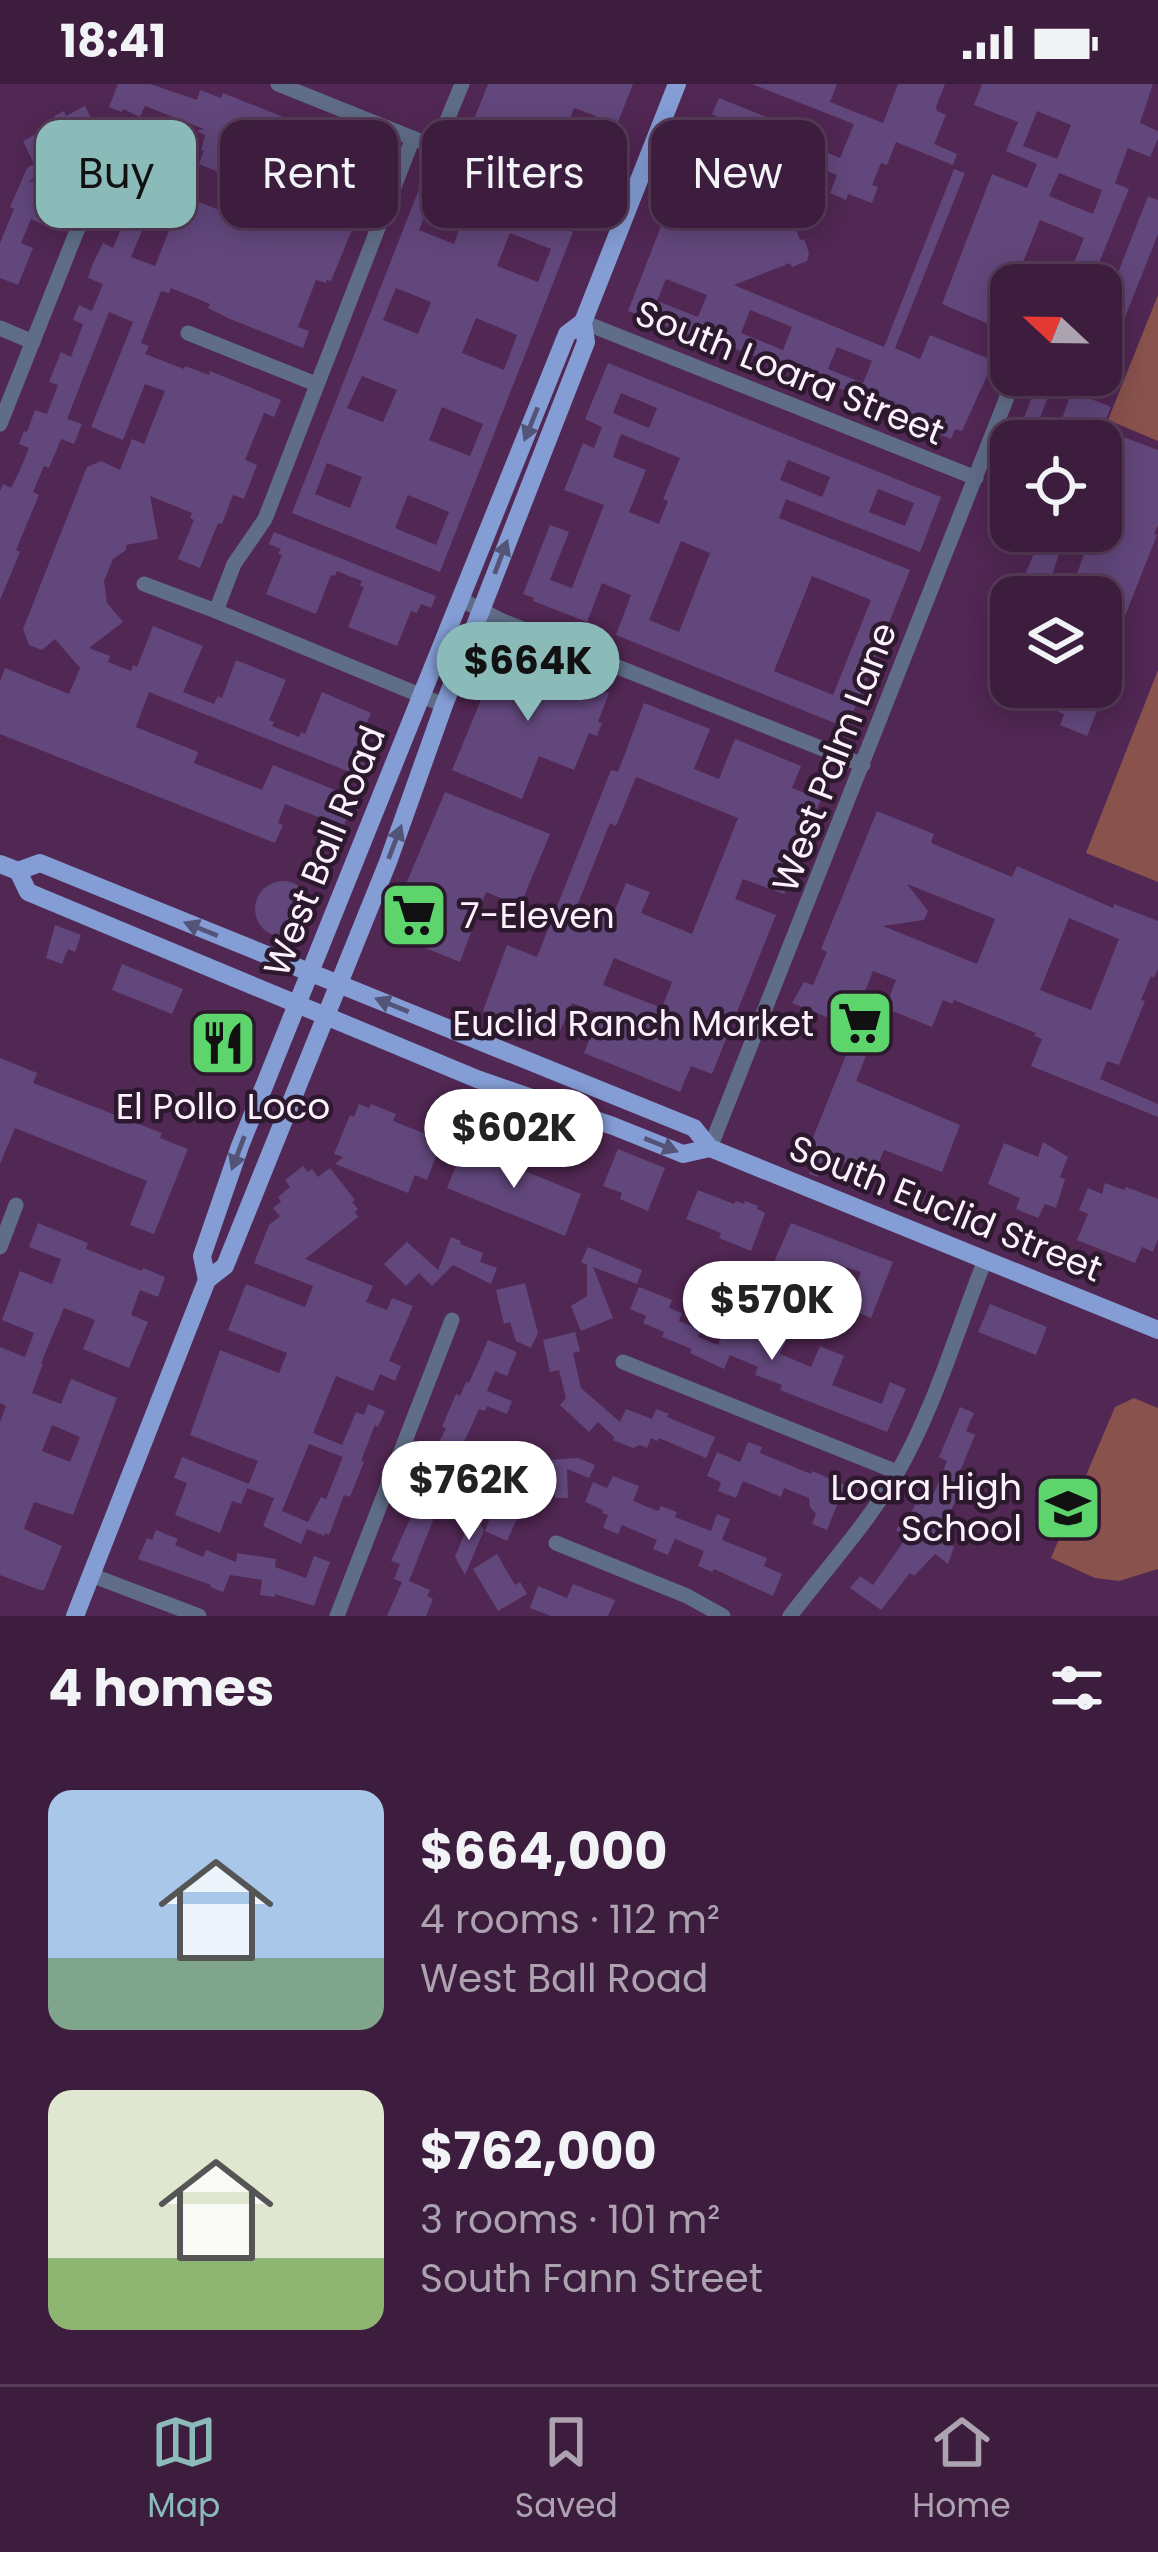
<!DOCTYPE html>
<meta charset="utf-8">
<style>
:root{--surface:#3d1d3e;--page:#442645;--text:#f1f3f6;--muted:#ada2b0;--line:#563b58;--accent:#8bbbb9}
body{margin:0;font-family:Poppins,sans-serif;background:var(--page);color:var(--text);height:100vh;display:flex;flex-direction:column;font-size:45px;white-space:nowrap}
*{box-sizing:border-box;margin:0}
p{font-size:39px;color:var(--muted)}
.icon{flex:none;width:66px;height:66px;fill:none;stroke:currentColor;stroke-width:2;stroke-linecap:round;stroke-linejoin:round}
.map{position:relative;height:1532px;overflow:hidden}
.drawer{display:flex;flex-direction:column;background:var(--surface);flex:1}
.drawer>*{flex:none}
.top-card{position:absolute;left:36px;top:36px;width:1086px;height:108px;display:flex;gap:24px}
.needle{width:78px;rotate:292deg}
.fabs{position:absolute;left:990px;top:180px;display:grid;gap:24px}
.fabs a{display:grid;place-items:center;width:132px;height:132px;border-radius:24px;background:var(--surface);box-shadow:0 6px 30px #0003,0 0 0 3px var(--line);font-size:60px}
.price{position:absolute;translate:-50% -102px;padding:0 27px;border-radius:42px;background:#fff;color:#222;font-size:39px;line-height:78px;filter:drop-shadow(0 3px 6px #0008)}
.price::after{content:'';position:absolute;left:50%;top:72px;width:36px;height:27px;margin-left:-18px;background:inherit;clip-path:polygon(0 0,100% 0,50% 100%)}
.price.current{background:var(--accent);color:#111}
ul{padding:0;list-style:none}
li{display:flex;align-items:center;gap:36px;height:300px;padding:0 48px}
li span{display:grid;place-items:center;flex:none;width:336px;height:240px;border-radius:24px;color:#555}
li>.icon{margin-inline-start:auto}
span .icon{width:144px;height:144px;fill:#fffc;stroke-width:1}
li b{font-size:51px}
h2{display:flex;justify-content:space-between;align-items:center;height:144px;padding:0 48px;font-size:51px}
.chip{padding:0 42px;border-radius:24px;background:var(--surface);box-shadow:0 6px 30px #0003,0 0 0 3px var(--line);font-size:42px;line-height:108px}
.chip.current{background:var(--accent);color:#111}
.status{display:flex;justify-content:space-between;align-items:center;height:84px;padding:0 60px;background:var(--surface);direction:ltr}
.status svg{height:33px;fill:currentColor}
.dock{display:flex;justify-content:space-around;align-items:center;height:168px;border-top:3px solid var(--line);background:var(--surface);font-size:33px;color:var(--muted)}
.dock a{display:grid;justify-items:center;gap:6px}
.dock .current{color:var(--accent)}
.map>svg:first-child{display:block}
.green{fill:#89524d}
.building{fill:#62477c;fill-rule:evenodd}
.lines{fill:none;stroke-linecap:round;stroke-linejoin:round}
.minor{stroke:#606d88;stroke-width:15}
.major{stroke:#849dd5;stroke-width:18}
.oneway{fill:#545479}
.labels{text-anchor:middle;stroke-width:9;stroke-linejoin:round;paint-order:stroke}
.street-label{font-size:36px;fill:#fcf1fc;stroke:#2c192d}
.poi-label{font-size:36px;fill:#fcf1fc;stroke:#2c192d;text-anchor:end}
</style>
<div class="status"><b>18:41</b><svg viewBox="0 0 49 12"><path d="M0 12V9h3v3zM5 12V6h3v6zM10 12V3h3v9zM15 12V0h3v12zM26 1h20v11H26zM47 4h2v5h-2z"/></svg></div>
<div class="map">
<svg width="1158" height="1532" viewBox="0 0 1158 1532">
<rect width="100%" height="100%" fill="#512753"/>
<g class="green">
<polygon points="1158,211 1158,357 1108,336"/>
<polygon points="1158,586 1158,798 1086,769"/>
<polygon points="1134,1314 1158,1324 1158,1485 1119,1497 1095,1494 1051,1474 1115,1323"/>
</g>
<g class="building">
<path d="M118,0H150L197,16L200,6L221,14L223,9L381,72L371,98L360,93L345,131L356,136L331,197L327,196L326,199L316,196L298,243L309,247L303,264L230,235L208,224L210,220L171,204L169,209L161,207L141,259L149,262L145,270L184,285L185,282L209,291L210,287L281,316L274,333L264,329L245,376L257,381L244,415L233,411L222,440L218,439L200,484L178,475L194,436L190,434L192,429L150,412L158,455L126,461V466L113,475L104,497L107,519L123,538L89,564L110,572L108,578L131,587L133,581L137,583L153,542L203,562L183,608L214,620L218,612L222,614L236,576L286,596L269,636L274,638L272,642L299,653L301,648L305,650L322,608L371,629L354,669L357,671L355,676L365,680L360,692L149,608L136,643L198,668L194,679L262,706L273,681L353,713L344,743L285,720L278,739L283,741L275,759L0,650V598L5,584L69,610L80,584L55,555L42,566L29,561L23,545L87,383L101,377L120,386L132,355L144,360L165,307L145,300L123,356L91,343L133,238L109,228L67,335L82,340L74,360L61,355L49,384L44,382L33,408L39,411L16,466L20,468L0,516V407L3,400L11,404L20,386L29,364L19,360L24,347L27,348L35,326L47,330L58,301L49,298L61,268L71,273L83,240L73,236L79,221L92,227L103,200L88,194L93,179L103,159L113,164L121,145L126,148L136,93L157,97L153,117L179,122L186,104L189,114L222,127L235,95L199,80L204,66L201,67L205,51L196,47L204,45L145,22L140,33L123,25L122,28L109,23ZM277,59L305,70L290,110L262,98ZM144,142L169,147L155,182L131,173Z"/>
<path d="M488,0H633L592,104L537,82L543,68L521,59L519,65L470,45ZM574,24L596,32L579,75L557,67Z"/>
<polygon points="752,0 837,0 830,18 883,39 898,0 945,0 936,23 937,27 946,31 934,60 957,70 953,81 896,58 887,81 881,79 872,101 878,103 872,119 848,110 846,116 830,109 837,91 801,77 800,80 796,78 790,92 777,87 780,80 754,70 726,59 724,66 708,59 718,33 712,30 719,14 814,52 810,61 840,74 854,40"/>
<path d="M982,0H1153L1140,39L1158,47V55L1150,73L1128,64L1115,99L1129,105L1090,201H1065L1084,154L1040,136L1014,201H1011V228L1007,227L1000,245L942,220L992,90L1027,104L1037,80L1006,67L1018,38L974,21ZM1037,27L1071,41L1057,75L1023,62ZM1059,89L1102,106L1093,130L1049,112Z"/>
<polygon points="85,22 104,60 92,66 85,52 48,73 54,84 29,97 41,101 34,119 48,125 42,140 31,135 21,159 33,164 18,201 0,194 0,159 14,125 10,123 27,84 34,80 23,57 38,49 41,55 60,44 54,32 64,27 66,32"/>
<polygon points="150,47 156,50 159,59 171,55 177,75 132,89 125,70 115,74 110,60"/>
<path d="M685,81L781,119L784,125L788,124L800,156L804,155L809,169L807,177L792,183L790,179L734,201L884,263L954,85L965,89L895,264L920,275L930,251L1007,282L1002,293L989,287L962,347L955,345L951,355L882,327L884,322L795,287L711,256L710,259L628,227ZM666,195L707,211L698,233L657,217ZM750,226L792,243L783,266L741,249ZM837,263L872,277L863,299L828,285Z"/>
<path d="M425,90L478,111L480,106L493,111L520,123L518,126L573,148L440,488L292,429ZM430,119L464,133L454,160L419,146ZM510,149L551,165L538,198L497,182ZM396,204L431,218L418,250L383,236ZM476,234L517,251L504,286L462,269ZM362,292L397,306L383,338L347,324ZM442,323L483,340L470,372L429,356ZM327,379L362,393L350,424L315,410ZM408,411L449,428L436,461L395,444Z"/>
<polygon points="1148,112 1158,116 1158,150 1101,294 1101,245 1109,224 1105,222"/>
<path d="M608,279L941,413L920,468L786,415L779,434L910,486L847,644L616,551L631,511L602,499L587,538L533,517L534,514L523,510L550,441L569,448L550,496L572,504L604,421L564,406L583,359L594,364L602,343L585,335ZM621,309L657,324L649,344L613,329ZM621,350L680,374L663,415L668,417L659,440L629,428L646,386L613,373ZM788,376L830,393L822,413L780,396ZM878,405L914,419L905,442L869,428ZM681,457L710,469L679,548L649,536ZM812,492L871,516L833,611L774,587Z"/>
<polygon points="1034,292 1053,300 1033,352 1019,347 1035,305 1030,303"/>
<polygon points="1072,307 1111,323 1102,345 1158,366 1158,441 1154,450 1157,451 1102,590 1101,536 1110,513 1069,513 1092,447 1101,447 1101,422 1109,399 1101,396 1101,357 1054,357"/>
<polygon points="1043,447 1063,447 1060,454 1064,455 1045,513 1016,513"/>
<polygon points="274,448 436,512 431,524 421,520 417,529 411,527 397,562 348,543 364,503 360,502 362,497 349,492 337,487 335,492 331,491 316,530 266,510 282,471 278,470 281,465 269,460"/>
<polygon points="1009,536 1011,592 1007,600 987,593"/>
<polygon points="502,565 609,609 598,638 602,639 597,652 589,649 574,686 539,672 522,715 452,686"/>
<polygon points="1037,603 1094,603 1105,607 1087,652 1060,641 1064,630 1031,616"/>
<path d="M644,619L710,645L694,685L719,695L735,655L801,682L792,704L821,715L784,810L743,795L735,815L776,831L712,990L691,982L680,1008L584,969L600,930L572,919L560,947L547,942L543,952L483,927L507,861L537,873L611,686L618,688ZM636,693L738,734L692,850L641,829L650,808L626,799L611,836L577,822L610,739L616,742ZM614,874L672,898L662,924L603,901Z"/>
<polygon points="445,708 550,750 520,822 486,808 460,878 418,861 423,850 394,838 395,835 392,833"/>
<path d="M877,727L934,750L931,759L1012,793L1017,782L1113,824L1114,820L1158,837V885L1154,894L1151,892L1141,916L1145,917L1119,981L1107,977L1100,995L1158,1020V1033L1031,982L1042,955L1034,952L1036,949L954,916L952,920L943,916L932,943L885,924L896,896L873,887L860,920L883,929L856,997L960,1041L942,1088L884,1066L874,1091L827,1072L818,1093L809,1090L817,1069L808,1066L854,951L844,940L792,919L804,898L813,901L827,868L821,865ZM907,800L995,835L977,880L883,842L924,836L928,827ZM1069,834L1119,855L1091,926L1040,906Z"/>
<circle cx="283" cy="825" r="28"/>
<polygon points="55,841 81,851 75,868 68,865 62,880 46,874"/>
<polygon points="122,880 183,905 172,930 112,906"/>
<polygon points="223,939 242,946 225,988 206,980 211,968 206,966 212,950 217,953"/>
<polygon points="0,974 37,989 33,999 162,1049 160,1054 188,1065 154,1150 130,1141 147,1097 15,1044 0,1080"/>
<polygon points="359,1020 369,1024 371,1020 396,1030 393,1037 426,1050 424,1055 440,1061 427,1096 415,1091 408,1109 335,1080 343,1073 334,1070 350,1031 354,1033"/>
<polygon points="1043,1058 1068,1073 1060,1093 1065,1095 1056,1124 1045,1120 1038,1134 1016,1125 1020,1114 988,1100 1004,1059 1038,1073"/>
<polygon points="464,1062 581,1110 565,1152 447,1104"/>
<polygon points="618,1065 665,1084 648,1127 620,1115 622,1109 603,1102"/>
<path d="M303,1082L308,1088L312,1085L318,1093L330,1084L355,1116L352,1118L358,1125L355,1128L358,1133L305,1175L373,1202L366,1218L387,1226L392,1214L413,1222L389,1277L401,1282L395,1297L380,1290L373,1307L336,1292L313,1349L342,1361L356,1328L364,1331L368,1320L385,1327L378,1343L375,1341L361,1377L364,1378L350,1413L344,1411L329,1451L325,1449L324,1452L307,1445L301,1460L263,1442L274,1414L247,1404L258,1377L190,1351L220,1266L279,1289L287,1269L228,1246L246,1200L305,1223L313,1202L254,1179L269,1141L280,1132L273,1124L281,1118L278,1113L290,1103L285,1096ZM309,1360L343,1373L326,1415L321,1413L308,1438L282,1427Z"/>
<polygon points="1105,1099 1124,1106 1126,1103 1158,1115 1158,1155 1153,1168 1142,1163 1135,1179 1077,1156 1088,1130 1079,1126 1088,1104 1102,1110"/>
<polygon points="698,1106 734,1120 736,1117 744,1120 745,1117 758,1122 757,1125 765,1129 751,1167 719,1154 721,1149 686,1135"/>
<path d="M38,1139L88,1159L86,1165L142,1187L143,1184L165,1193L158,1213L140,1206L131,1231L148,1238L129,1284L83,1265L95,1236L64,1224L41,1279L43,1280L32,1309L61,1320L71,1295L117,1314L73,1431L34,1418L26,1439L24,1445L62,1462L44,1506H40L0,1491V1338L6,1322L0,1319V1263L25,1273L34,1249L2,1236L20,1187L52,1200L61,1175L29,1163ZM52,1341L80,1353L70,1378L42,1367Z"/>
<polygon points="791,1139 893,1178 871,1234 847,1224 861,1188 826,1177 814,1205 791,1196 795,1187 774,1178"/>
<polygon points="451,1153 461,1157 460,1160 483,1169 480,1178 497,1184 491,1200 453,1181 432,1202 419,1189 406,1202 384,1180 407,1158 438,1186"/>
<polygon points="588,1163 642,1186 637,1200 593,1183 613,1234 581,1247 571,1222 587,1212 587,1181 581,1178"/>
<polygon points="525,1199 538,1249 531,1264 516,1257 510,1238 504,1240 496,1206"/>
<polygon points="639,1203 672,1216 669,1224 682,1229 679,1237 701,1246 698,1253 718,1261 724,1244 751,1255 758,1237 772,1242 770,1247 787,1254 780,1270 811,1283 820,1262 844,1272 832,1301 882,1320 890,1298 906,1305 887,1348 780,1306 782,1301 755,1291 758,1283 730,1271 724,1285 690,1269 692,1265 662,1253 664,1248 643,1239 646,1232 630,1225"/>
<polygon points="990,1220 1047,1243 1036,1271 978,1248"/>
<polygon points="575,1248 580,1267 573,1269 581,1304 620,1338 626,1325 652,1335 656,1325 669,1330 667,1333 715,1353 706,1374 659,1354 658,1357 651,1354 647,1364 640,1361 633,1364 613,1356 614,1353 598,1338 589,1348 560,1321 566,1314 559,1286 550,1288 543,1256"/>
<polygon points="488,1256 517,1268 507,1292 495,1287 487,1307 512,1317 507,1330 487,1322 485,1327 479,1325 457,1374 463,1376 457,1393 452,1391 447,1401 409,1497 430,1506 427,1512 433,1515 426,1532 387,1532 402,1498 394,1495 400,1480 391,1477 415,1424 412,1423 416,1412 426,1416 434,1396 439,1380 430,1377 446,1344 442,1343 456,1310 460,1312 466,1298 469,1299"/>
<polygon points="960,1323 974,1329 966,1347 975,1351 956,1397 963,1400 940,1451 954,1463 948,1480 935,1470 914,1492 910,1489 881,1526 850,1504 860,1492 873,1501 906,1454 896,1446 913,1425 920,1409 932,1414 947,1377 939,1373"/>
<polygon points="748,1358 762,1363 760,1369 811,1390 812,1387 845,1401 827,1446 812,1440 816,1430 810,1423 809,1414 784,1404 781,1413 743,1397 736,1414 718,1407 721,1398 707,1392 717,1368 740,1378"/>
<polygon points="182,1373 249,1400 241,1420 232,1417 220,1449 175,1431 187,1399 174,1394"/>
<polygon points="533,1373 549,1373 549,1376 578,1374 595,1381 589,1394 567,1385 568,1414 555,1414 555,1410 533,1410"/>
<polygon points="613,1392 639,1402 633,1417 658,1427 661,1422 677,1428 675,1433 711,1447 717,1430 730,1435 722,1456 767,1474 764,1482 782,1490 773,1512 714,1485 712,1488 698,1482 704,1467 675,1455 668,1471 653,1465 657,1456 622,1441 618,1450 603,1444 608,1431 602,1429 603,1426 585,1418 593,1398 607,1404"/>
<polygon points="503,1399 528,1410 507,1457 485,1447"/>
<polygon points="473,1428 484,1446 465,1491 455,1473"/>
<polygon points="156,1446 178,1455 175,1461 203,1473 206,1466 236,1478 237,1469 276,1475 275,1483 306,1494 314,1472 330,1478 314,1522 275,1510 275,1513 260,1511 262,1496 230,1491 223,1508 210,1503 211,1501 138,1475 147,1454 152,1456"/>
<polygon points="497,1470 515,1501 520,1498 527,1510 498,1527 473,1485"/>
<polygon points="573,1500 615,1516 608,1532 551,1532 530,1524 538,1502 567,1514"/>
</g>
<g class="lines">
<g class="minor">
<polyline points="278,0 622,138"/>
<polyline points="436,63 462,0"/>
<polyline points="583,238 976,394"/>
<polyline points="0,244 33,258"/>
<polyline points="188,249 316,300"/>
<polyline points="0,340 92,109"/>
<polyline points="144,500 216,527 444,621"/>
<polyline points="462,516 500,536 863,681"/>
<polyline points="216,527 234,480 265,435 413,54"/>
<polyline points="710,1064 1011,303"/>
<polyline points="0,1163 16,1121"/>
<polyline points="623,1278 897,1388"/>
<polyline points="556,1459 687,1512 723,1532"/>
<polyline points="91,1491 199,1532"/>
<polyline points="337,1532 452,1236"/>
<path d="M790,1532C826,1485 866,1441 896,1391C934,1326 957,1246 985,1176"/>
</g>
<g class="major">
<polyline points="0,780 18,787 40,779 694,1044 710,1064 1158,1246"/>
<polyline points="18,787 28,808 477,995 613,1042 683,1070 710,1064"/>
<polyline points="207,1196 202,1172 240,1062 567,250 583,238"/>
<polyline points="75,1532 207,1196 225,1182 388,778 444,621 586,258 583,238 677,0"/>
</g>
</g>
<defs><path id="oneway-solid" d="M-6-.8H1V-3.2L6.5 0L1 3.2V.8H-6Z" transform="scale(3)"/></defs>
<g class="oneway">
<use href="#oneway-solid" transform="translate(531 340) rotate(112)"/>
<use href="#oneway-solid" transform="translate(501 473) rotate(-69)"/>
<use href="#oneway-solid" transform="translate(395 758) rotate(-69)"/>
<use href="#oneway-solid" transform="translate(201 845) rotate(-158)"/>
<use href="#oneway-solid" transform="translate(392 921) rotate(-158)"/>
<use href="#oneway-solid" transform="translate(661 1061) rotate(22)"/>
<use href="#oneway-solid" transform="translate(238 1069) rotate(111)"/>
</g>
<defs>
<symbol id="supermarket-square" viewBox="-11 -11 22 22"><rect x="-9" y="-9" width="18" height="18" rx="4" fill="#5dd56c" stroke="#2c192d"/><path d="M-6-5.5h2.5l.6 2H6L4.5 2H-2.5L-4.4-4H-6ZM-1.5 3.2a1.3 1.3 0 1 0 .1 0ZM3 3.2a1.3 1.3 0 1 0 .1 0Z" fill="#111"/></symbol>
<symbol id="restaurant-square" viewBox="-11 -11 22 22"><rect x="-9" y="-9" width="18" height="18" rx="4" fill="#5dd56c" stroke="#2c192d"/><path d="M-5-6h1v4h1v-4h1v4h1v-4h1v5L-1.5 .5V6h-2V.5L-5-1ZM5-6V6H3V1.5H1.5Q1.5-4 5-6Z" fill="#111"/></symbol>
<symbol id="school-square" viewBox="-11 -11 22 22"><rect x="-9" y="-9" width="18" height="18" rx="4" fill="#5dd56c" stroke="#2c192d"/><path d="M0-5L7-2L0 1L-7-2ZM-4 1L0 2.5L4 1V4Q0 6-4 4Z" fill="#111"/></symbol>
</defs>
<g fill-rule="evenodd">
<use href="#supermarket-square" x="376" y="793" width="76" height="76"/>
<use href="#supermarket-square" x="822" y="901" width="76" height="76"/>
<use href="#restaurant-square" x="185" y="921" width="76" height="76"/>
<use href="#school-square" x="1030" y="1386" width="76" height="76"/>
</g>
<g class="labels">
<g class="street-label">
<text transform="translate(790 288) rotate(22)" y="13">South Loara Street</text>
<text transform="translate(834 673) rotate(-69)" y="13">West Palm Lane</text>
<text transform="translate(324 767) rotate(-68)" y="13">West Ball Road</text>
<text transform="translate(946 1124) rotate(22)" y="13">South Euclid Street</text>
</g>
<g class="poi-label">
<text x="460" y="844" text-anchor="start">7-Eleven</text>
<text x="814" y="952">Euclid Ranch Market</text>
<text x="223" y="1035" text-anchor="middle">El Pollo Loco</text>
<text x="1022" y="1416">Loara High<tspan x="1022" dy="41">School</tspan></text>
</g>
</g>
</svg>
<div class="fabs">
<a><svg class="needle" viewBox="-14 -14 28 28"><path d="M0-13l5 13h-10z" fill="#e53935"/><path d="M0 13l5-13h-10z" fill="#ada2b0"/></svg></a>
<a><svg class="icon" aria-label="locate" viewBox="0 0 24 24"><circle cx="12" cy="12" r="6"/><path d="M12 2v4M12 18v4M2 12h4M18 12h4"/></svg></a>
<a><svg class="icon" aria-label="layers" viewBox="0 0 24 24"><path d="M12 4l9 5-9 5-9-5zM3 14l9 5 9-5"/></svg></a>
</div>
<b class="price current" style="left:528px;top:640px">$664K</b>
<b class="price" style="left:514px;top:1107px">$602K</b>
<b class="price" style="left:772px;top:1279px">$570K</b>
<b class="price" style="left:469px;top:1459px">$762K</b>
<div class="top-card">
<a class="chip current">Buy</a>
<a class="chip">Rent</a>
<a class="chip">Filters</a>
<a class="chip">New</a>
</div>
</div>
<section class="drawer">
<h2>4 homes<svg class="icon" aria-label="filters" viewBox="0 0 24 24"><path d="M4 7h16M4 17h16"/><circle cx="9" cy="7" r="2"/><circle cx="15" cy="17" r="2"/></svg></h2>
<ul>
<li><span style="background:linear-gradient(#a9c7e8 70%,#7fa58c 0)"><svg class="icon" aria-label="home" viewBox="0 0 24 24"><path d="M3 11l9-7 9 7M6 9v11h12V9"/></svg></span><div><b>$664,000</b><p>4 rooms · 112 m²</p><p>West Ball Road</p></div></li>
<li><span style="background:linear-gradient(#dfe7d0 70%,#8fb573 0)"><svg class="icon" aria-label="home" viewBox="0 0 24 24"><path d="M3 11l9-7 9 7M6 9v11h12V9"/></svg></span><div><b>$762,000</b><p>3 rooms · 101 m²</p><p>South Fann Street</p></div></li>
</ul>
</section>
<nav class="dock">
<a class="current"><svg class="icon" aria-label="map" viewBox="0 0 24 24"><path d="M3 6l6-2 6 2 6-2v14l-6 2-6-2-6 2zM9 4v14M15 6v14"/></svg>Map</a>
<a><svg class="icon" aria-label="saved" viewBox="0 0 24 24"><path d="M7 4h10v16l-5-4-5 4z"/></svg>Saved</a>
<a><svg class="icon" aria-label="home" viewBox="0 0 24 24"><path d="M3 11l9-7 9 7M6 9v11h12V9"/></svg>Home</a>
</nav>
